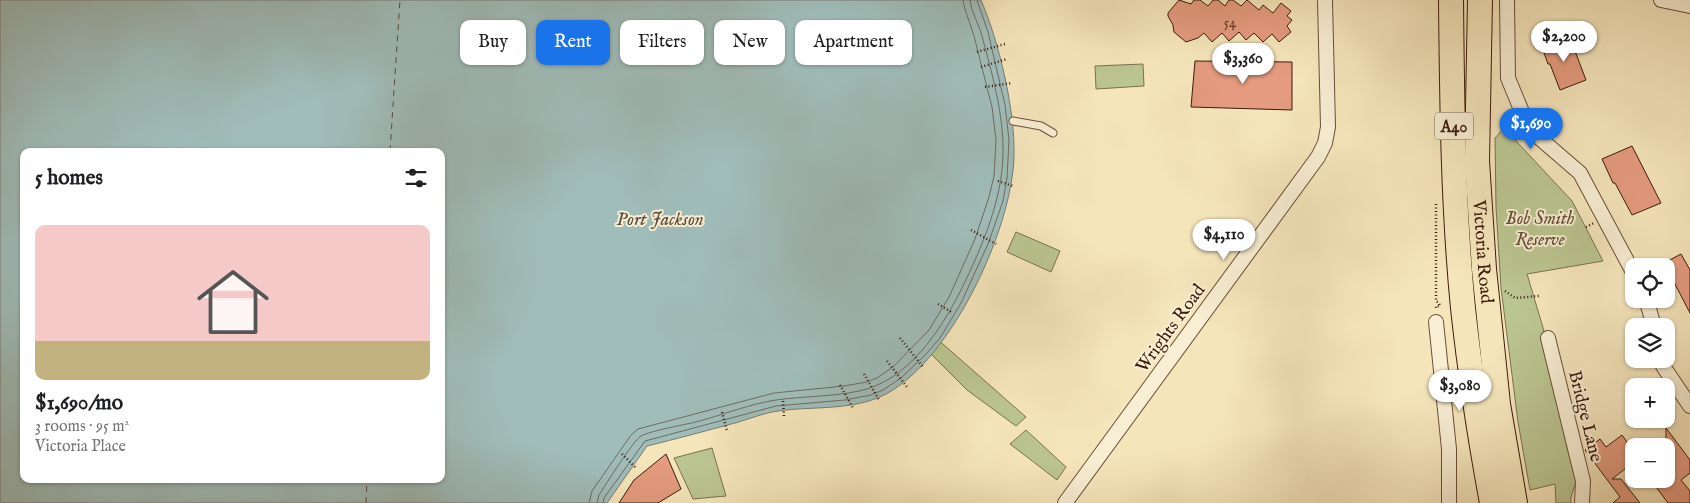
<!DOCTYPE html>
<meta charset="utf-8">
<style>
:root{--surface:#fff;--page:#f6f6f6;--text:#202124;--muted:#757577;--line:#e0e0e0;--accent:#1a73e8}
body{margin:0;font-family:"IM FELL English",serif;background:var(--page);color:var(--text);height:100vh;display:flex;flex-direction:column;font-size:19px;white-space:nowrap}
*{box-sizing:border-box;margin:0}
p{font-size:16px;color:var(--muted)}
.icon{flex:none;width:28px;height:28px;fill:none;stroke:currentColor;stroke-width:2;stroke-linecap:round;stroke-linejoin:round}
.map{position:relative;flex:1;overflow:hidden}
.side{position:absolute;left:20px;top:148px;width:425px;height:335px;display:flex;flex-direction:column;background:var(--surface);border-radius:10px;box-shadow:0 1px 4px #0004}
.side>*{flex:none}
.hud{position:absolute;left:460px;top:20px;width:475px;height:45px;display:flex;gap:10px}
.fabs{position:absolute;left:1625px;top:258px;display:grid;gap:10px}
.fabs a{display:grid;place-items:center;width:50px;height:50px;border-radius:10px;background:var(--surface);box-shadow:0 1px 4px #0004;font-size:25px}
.price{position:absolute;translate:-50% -42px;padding:0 11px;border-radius:18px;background:#fff;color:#222;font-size:16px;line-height:32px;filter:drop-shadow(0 1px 2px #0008)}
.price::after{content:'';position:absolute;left:50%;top:30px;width:15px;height:11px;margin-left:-8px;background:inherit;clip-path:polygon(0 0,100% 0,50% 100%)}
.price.on{background:var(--accent);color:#fff}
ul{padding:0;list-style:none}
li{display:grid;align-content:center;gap:10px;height:265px;padding:0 15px}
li+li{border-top:1px solid var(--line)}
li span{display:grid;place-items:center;height:155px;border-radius:10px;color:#555}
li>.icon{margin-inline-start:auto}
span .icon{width:90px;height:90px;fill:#fffc;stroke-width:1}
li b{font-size:21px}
h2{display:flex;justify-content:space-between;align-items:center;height:60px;padding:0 15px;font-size:21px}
.pill{padding:0 18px;border-radius:10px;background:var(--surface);box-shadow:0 1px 4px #0004;font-size:18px;line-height:45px}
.pill.on{background:var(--accent);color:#fff}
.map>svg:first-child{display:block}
.green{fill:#bbc591;stroke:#7c704e}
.water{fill:#a0bdba;stroke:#787c74;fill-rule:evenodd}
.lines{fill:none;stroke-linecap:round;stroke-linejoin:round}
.shore{stroke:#6e6c63;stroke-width:1}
.ferry{stroke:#5b4b40;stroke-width:1;stroke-dasharray:6 5;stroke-linecap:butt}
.building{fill:#e49b7f;stroke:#3d1a0c}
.lane-casing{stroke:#6b4d38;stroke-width:9}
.street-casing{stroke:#6b4d38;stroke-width:16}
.highway-casing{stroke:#3d1a0c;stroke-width:26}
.path{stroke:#3d1a0c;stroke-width:2.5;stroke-dasharray:1 2.5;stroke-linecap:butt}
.lane{stroke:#f8eed3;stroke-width:7}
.street{stroke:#f8eed3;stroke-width:14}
.highway{stroke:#f5e5bb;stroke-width:24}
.labels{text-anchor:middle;stroke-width:4;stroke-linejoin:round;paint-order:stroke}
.number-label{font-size:15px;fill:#673a29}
.shield{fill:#f8eed3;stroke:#755a48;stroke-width:1}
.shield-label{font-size:16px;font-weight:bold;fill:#3d1a0c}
.park-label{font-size:18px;font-style:italic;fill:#634d34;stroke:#f8eed3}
.street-label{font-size:18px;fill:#3d1a0c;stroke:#f8eed3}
.water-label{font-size:19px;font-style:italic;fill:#5b4b40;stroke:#f8eed3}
</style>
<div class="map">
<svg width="1690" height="503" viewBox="0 0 1690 503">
<rect width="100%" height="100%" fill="#f5e5bb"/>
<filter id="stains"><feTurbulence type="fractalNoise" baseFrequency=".004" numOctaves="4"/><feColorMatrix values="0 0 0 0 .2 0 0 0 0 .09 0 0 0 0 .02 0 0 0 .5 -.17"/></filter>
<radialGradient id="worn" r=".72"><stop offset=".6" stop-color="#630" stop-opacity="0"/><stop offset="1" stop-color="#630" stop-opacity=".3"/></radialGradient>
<g class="green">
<polygon points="1143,64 1144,86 1096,89 1095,66"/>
<polygon points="1504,128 1572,201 1603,261 1527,274 1544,331 1576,482 1571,497 1571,503 1556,503 1555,484 1530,490 1518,422 1501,288 1496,207 1495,138"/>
<polygon points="1016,232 1060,251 1051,272 1007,252"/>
<polygon points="936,338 1026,417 1016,426 967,390 928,351"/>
<polygon points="1026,430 1066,467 1057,480 1010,444"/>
<polygon points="712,448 726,496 693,499 674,458"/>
</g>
<path class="water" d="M0,0H981C999,42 1015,109 1014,155C1013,227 952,359 886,394C854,411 813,406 778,411C764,413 749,419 735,423C705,431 676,439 647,446L607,503H0ZM24,151H441V479H24Z"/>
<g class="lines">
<g class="shore">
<polyline points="589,503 592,491 631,435 638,429 774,393 844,386 867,382 877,378 893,367 929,330 949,297 975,239 989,197 994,176 996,140 992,107 974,36 964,6 963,0"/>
<path d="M597,503L599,495C606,484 633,441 641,436C650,431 683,425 696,422C722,415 750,404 776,400C803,396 832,397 859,391C908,381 941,330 962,288C982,247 1002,200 1003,155C1004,114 992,74 982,36C979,24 971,12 970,0"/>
<polyline points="603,503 604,498 645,441 776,406 845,400 871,395 883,390 901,378 926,354 940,338 961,303 988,244 1003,201 1007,178 1009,140 1005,105 988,32 977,0"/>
</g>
<g class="ferry">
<polyline points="390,151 400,0"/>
<polyline points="366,503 367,479"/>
</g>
</g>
<g class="building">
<polygon points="1179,0 1191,4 1194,0 1200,0 1208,6 1213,0 1218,0 1225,6 1229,0 1233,0 1241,6 1247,0 1259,10 1263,5 1273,13 1281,3 1291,11 1287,16 1292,20 1287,26 1291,32 1279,42 1272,34 1263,42 1254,33 1246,40 1239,32 1229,41 1222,33 1212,42 1204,33 1198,38 1186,42 1174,32 1173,25 1168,16 1168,13"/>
<polygon points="1570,38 1586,80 1560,90 1550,64 1548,64 1542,47"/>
<polygon points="1195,61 1292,62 1292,110 1191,107"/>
<polygon points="1632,146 1661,203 1632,215 1615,183 1613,183 1602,159"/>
<polygon points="1681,254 1690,270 1690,313 1664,263"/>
<polygon points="1666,428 1690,460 1690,473 1681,480 1690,491 1690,503 1668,503 1650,479 1666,479"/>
<polygon points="1622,435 1634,452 1634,462 1612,479 1621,479 1640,503 1613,503 1620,497 1585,450 1600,439 1606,447"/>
<polygon points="666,454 681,489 658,503 619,503 634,480"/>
</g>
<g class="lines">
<defs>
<polyline id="lane" points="1013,121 1041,126 1053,133"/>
<g id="street">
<polyline points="1507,0 1508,78 1529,129 1580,173 1634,274"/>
<polyline points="1661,0 1690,6"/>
<polyline points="1646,299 1654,326"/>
<polyline points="1436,322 1449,449 1449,503"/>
<polyline points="1548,338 1583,481 1582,503"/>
<polyline points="1661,359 1663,366 1690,406"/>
<polyline points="1065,503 1318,157 1325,143 1328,127 1325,0"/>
</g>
<g id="highway">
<path d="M1451,0C1452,102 1453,206 1463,308C1470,373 1480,438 1492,503"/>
<path id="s1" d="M1480,0L1477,161L1484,269L1498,404L1515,503"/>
</g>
</defs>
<use href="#lane" class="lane-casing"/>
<use href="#street" class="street-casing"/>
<use href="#highway" class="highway-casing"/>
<g class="path">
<polyline points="977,52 1005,44"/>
<polyline points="981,67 1007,59"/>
<polyline points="985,87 1012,83"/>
<polyline points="998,181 1013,186"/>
<polyline points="1436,204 1436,301 1439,303 1440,306 1436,306 1436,310"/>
<polyline points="1586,227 1594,223"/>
<polyline points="971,230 996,244"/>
<polyline points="1505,291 1515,298 1539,296"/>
<polyline points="938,304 953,313"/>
<polyline points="900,338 923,367"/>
<polyline points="887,361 907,387"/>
<polyline points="864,374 879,400"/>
<polyline points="840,385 853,408"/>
<polyline points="783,401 784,417"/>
<polyline points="722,412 727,431"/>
<polyline points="622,454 636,468"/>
</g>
<use href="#lane" class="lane"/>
<use href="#street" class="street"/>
<use href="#highway" class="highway"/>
</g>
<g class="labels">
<g class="number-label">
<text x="1230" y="27">54</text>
</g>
<rect class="shield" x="1435" y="112.5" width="38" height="27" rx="4"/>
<g class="shield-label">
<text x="1454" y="132">A40</text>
</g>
<g class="park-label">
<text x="1540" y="224">Bob Smith<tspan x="1540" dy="21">Reserve</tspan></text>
</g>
<g class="street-label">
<text dy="6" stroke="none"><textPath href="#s1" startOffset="252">Victoria Road</textPath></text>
<text transform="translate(1170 328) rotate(-54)" y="6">Wrights Road</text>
<text transform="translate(1586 416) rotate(76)" y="6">Bridge Lane</text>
</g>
<g class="water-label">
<text x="660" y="225">Port Jackson</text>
</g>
</g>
<rect width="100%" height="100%" filter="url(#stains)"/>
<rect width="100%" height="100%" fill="url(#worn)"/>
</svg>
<div class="fabs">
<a><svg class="icon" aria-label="locate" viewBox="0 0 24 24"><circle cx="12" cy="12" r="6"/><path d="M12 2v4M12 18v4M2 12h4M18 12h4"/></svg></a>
<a><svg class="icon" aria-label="layers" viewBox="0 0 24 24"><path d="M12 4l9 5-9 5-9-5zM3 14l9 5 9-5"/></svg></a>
<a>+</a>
<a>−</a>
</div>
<b class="price" style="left:1564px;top:63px">$2,200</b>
<b class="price" style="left:1243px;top:85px">$3,360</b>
<b class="price on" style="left:1531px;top:150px">$1,690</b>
<b class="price" style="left:1224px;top:261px">$4,110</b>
<b class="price" style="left:1460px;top:412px">$3,080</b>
<div class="hud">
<a class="pill">Buy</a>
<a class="pill on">Rent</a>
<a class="pill">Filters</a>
<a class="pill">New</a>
<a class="pill">Apartment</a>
</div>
<section class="side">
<h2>5 homes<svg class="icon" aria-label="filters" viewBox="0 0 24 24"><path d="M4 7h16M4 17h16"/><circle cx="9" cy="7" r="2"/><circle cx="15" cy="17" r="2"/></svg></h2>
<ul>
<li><span style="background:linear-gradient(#f6c9c9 75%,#c2b280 0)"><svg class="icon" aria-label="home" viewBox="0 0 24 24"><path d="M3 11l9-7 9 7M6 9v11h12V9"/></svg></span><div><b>$1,690/mo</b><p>3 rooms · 95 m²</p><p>Victoria Place</p></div></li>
</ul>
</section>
</div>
